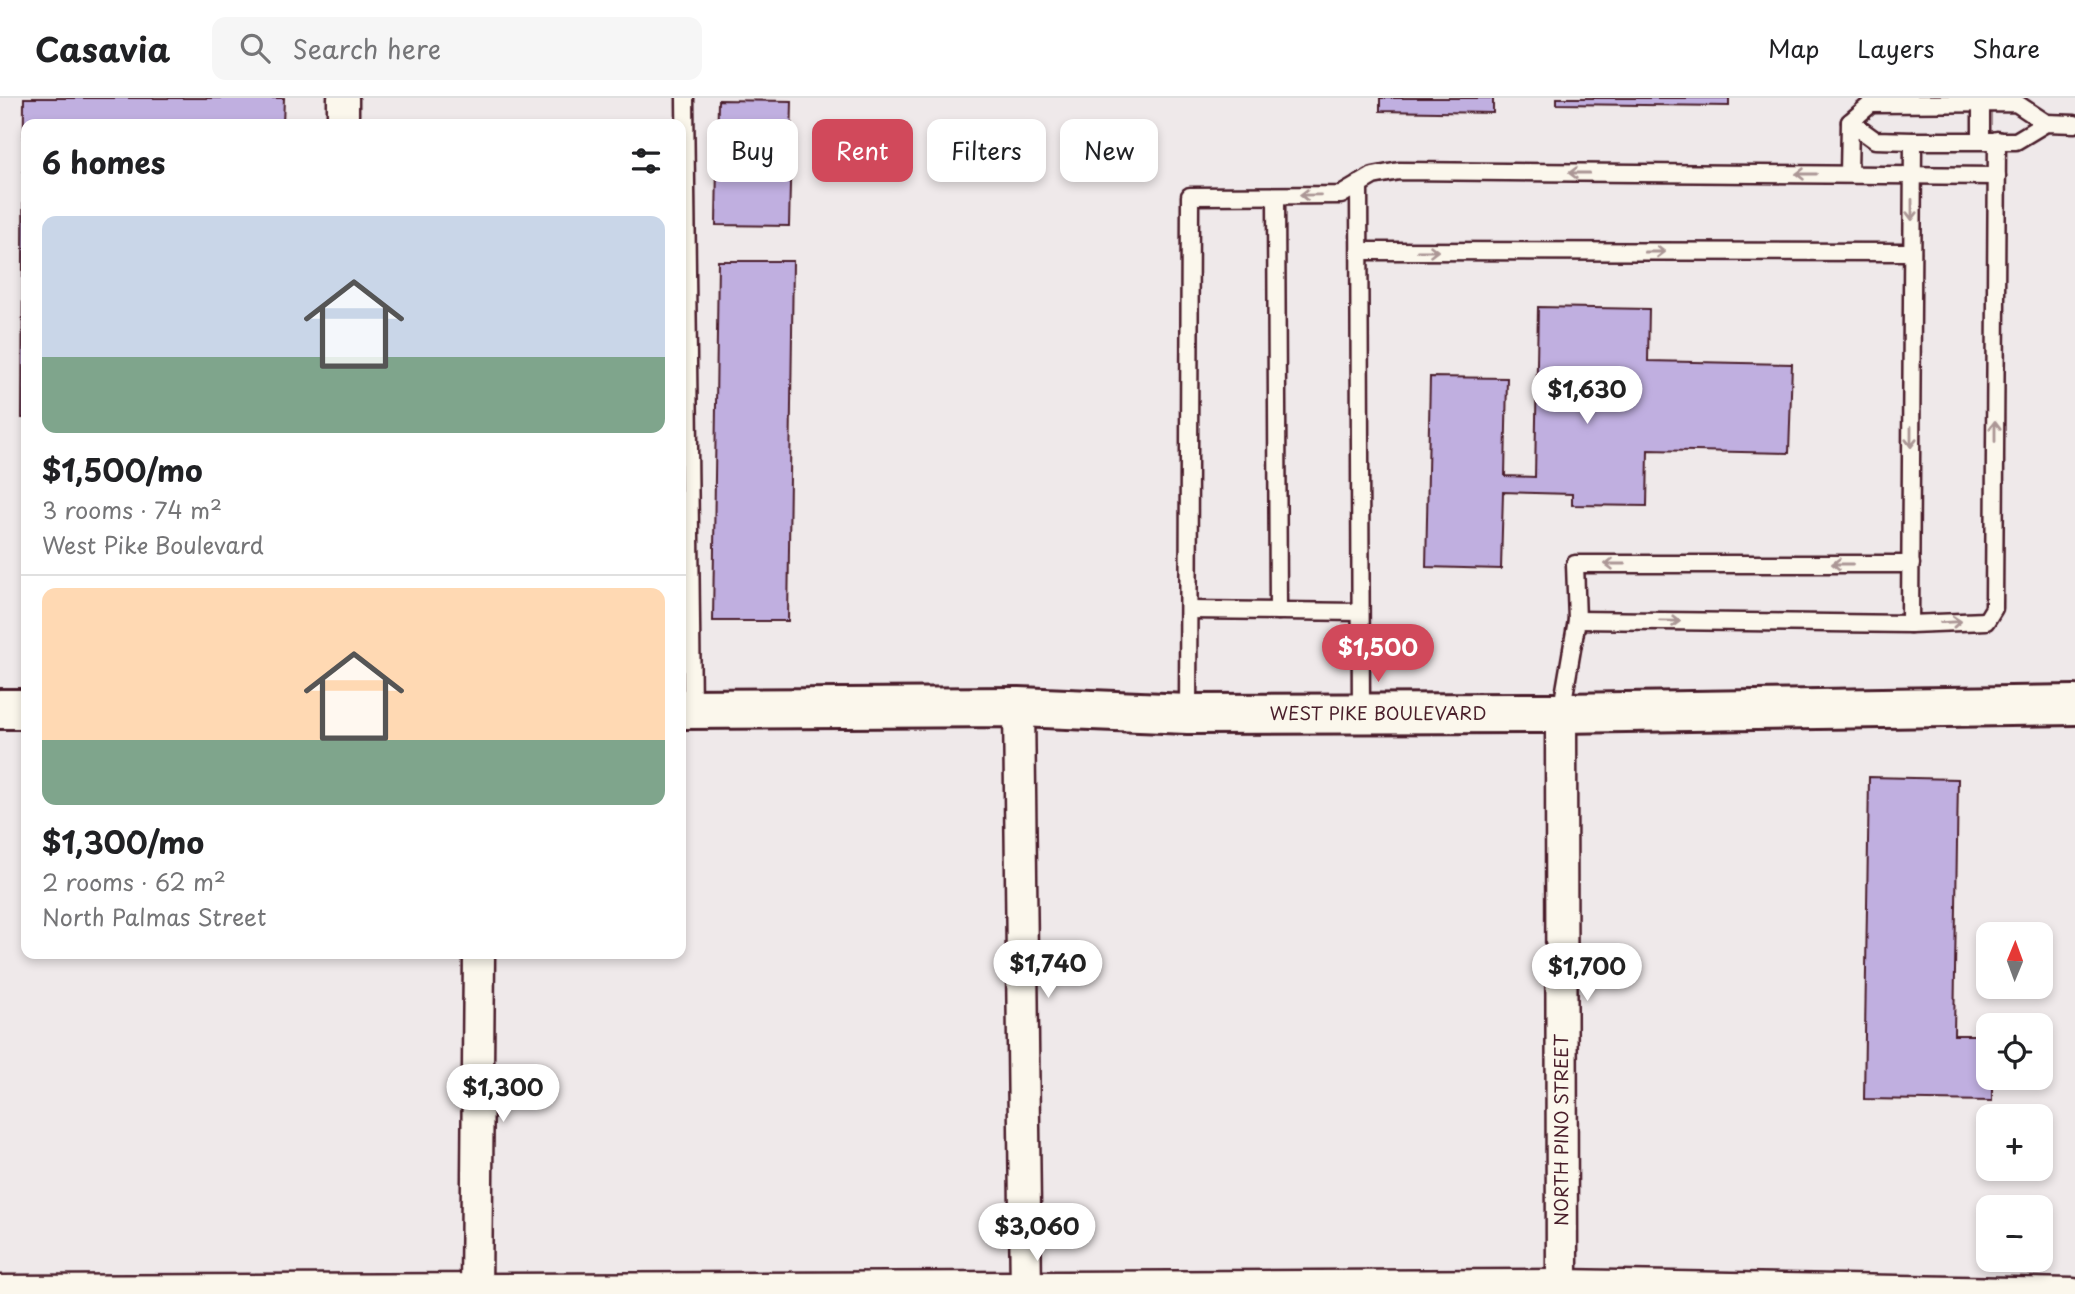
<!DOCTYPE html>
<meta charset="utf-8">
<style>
:root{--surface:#fff;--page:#f6f6f6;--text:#202124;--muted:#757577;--line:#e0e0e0;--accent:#d1495b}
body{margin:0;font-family:"Playpen Sans",sans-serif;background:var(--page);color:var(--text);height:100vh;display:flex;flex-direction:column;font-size:26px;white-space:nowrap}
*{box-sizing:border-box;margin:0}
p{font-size:23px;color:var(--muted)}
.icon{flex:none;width:38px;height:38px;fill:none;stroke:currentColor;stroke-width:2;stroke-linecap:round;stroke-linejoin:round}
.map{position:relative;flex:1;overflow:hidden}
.details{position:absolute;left:21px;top:21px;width:665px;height:840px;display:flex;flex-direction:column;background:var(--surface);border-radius:14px;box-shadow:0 4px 10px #0003}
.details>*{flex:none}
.hud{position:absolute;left:707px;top:21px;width:665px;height:63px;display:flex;gap:14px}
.needle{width:46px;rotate:1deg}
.tools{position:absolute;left:1976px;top:824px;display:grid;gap:14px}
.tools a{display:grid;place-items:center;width:77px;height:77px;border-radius:14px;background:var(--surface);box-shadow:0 4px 10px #0003;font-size:35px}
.price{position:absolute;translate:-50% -60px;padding:0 16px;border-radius:24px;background:#fff;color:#222;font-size:23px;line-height:46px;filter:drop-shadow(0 2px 4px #0008)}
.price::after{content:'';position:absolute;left:50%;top:42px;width:21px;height:16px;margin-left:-10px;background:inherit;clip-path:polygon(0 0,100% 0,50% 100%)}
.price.on{background:var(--accent);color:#fff}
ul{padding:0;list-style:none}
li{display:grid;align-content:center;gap:14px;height:371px;padding:0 21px}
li+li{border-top:2px solid var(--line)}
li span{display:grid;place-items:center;height:217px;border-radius:14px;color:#555}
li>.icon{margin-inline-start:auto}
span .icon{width:126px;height:126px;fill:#fffc;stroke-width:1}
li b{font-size:30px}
h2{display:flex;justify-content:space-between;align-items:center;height:84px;padding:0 21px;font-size:30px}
.tag{padding:0 24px;border-radius:14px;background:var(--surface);box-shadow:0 4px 10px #0003;font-size:24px;line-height:63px}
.tag.on{background:var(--accent);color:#fff}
header{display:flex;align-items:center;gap:42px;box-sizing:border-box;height:98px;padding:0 35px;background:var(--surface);border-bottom:2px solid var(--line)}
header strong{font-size:33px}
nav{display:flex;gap:38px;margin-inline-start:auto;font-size:24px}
.search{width:490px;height:63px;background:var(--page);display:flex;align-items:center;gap:18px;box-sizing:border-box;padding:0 24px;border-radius:14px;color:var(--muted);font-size:26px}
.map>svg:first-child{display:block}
.building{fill:#c0afe0;stroke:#4a1f2b;stroke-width:2}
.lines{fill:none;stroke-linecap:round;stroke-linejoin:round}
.service-casing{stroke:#4a1f2b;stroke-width:21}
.minor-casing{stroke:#4a1f2b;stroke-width:35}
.tertiary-casing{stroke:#4a1f2b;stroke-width:44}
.service{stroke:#fbf7ec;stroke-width:16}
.minor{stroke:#fbf7ec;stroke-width:30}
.tertiary{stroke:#fbf7ec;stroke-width:38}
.oneway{stroke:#ab9695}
.labels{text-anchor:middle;stroke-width:5;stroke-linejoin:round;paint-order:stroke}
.street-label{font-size:18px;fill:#4a1f2b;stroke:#fbf7ec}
</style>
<header>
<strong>Casavia</strong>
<div class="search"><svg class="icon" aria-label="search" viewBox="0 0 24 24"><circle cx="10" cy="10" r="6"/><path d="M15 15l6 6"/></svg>Search here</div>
<nav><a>Map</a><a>Layers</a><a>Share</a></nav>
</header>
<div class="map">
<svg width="2075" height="1196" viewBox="0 0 2075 1196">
<rect width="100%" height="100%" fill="#efe9ea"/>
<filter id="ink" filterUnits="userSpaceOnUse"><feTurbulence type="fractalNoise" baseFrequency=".0143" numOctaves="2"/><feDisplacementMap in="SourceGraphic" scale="14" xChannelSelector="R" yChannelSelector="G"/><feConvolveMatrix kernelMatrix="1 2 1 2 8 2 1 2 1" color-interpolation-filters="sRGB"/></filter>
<g filter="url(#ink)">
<g class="building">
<polygon points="24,0 284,0 283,26 26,26 26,320 22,320"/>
<polygon points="1380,0 1493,0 1493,15 1380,13"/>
<polygon points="1557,0 1729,0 1729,8 1557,6"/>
<polygon points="718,2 792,3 789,128 716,127"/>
<polygon points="718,163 793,163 788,523 713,523"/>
<polygon points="1538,209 1649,211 1648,263 1792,266 1789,355 1648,352 1647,408 1572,407 1572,396 1503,394 1501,471 1426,469 1430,279 1507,280 1505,378 1535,379"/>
<polygon points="1869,679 1958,681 1954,937 1988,937 1988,980 1992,980 1992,1003 1864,1001"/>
</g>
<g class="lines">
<defs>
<g id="service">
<polyline points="685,0 692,611"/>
<polyline points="1850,24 1875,42 1913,43 2016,43 2046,25 2075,26"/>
<polyline points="1981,42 1981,6"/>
<polyline points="1913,43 1910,526 1986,523 1994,510 1997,42"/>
<polyline points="1849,76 1850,24 1871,6 2016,5 2046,25"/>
<polyline points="1359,86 1361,615"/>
<polyline points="1276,98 1278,513"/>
<polyline points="1360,153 1912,154"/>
<polyline points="1189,512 1360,514"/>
<polyline points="1577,522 1910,526"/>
<polyline points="1561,615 1577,522 1575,466 1911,466"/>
<polyline points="1188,616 1190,98 1341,97 1373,78 1399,73 1997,78"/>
</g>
<g id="minor">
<polyline points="343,26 343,0"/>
<polyline points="1019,609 1026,1196"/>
<polyline points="1561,615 1562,1196"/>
<polyline points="0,1193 1562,1187 2074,1196"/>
<polyline points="476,1196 479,856"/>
</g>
<g id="tertiary">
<polyline points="0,611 26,611"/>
<polyline points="681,611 1019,609 1188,616 1561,615 2075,607"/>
</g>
</defs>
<use href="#service" class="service-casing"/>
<use href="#minor" class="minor-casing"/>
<use href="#tertiary" class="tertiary-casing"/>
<use href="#service" class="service"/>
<use href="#minor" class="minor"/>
<use href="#tertiary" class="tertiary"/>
</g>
<defs><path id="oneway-shaft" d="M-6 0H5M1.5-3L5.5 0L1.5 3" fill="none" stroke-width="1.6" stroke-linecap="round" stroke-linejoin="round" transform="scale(1.75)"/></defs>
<g class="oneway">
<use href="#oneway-shaft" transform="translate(1579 75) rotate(-180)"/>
<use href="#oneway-shaft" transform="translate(1806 76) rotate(-180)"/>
<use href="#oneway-shaft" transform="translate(1310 97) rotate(179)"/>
<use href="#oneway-shaft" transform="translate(1912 112) rotate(90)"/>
<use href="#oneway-shaft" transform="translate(1428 153)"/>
<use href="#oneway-shaft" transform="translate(1655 154)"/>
<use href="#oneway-shaft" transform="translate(1995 333) rotate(-90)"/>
<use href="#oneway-shaft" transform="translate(1911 339) rotate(90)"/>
<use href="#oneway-shaft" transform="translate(1615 466) rotate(-180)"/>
<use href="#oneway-shaft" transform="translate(1842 466) rotate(-180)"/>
<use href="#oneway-shaft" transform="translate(1670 523) rotate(1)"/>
<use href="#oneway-shaft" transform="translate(1951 524) rotate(-3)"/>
</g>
</g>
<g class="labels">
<g class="street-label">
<text x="1378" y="622">WEST PIKE BOULEVARD</text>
<text transform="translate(1562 1032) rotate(-90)" y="6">NORTH PINO STREET</text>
</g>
</g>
</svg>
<div class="tools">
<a><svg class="needle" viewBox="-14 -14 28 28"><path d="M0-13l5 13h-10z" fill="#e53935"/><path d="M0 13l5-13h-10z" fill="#757577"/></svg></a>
<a><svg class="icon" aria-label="locate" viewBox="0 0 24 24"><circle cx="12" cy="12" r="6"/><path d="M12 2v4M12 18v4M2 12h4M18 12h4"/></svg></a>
<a>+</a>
<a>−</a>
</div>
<b class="price" style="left:1587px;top:328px">$1,630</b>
<b class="price on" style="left:1378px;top:586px">$1,500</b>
<b class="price" style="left:1048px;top:902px">$1,740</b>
<b class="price" style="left:1587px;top:905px">$1,700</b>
<b class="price" style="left:503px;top:1026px">$1,300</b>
<b class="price" style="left:1037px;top:1165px">$3,060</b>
<div class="hud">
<a class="tag">Buy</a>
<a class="tag on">Rent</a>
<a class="tag">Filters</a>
<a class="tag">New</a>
</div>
<section class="details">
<h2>6 homes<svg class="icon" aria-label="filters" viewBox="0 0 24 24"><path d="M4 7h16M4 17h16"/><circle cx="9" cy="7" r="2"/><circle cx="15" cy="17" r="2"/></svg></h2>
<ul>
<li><span style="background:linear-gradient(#c9d6e8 65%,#7fa58c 0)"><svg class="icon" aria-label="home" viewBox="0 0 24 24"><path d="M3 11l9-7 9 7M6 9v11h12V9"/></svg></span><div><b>$1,500/mo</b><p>3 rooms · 74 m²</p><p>West Pike Boulevard</p></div></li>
<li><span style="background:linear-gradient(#ffd9b3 70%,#7fa58c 0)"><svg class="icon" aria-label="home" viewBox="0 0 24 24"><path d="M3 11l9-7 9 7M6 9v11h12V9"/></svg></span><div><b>$1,300/mo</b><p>2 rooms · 62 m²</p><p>North Palmas Street</p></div></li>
</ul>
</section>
</div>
